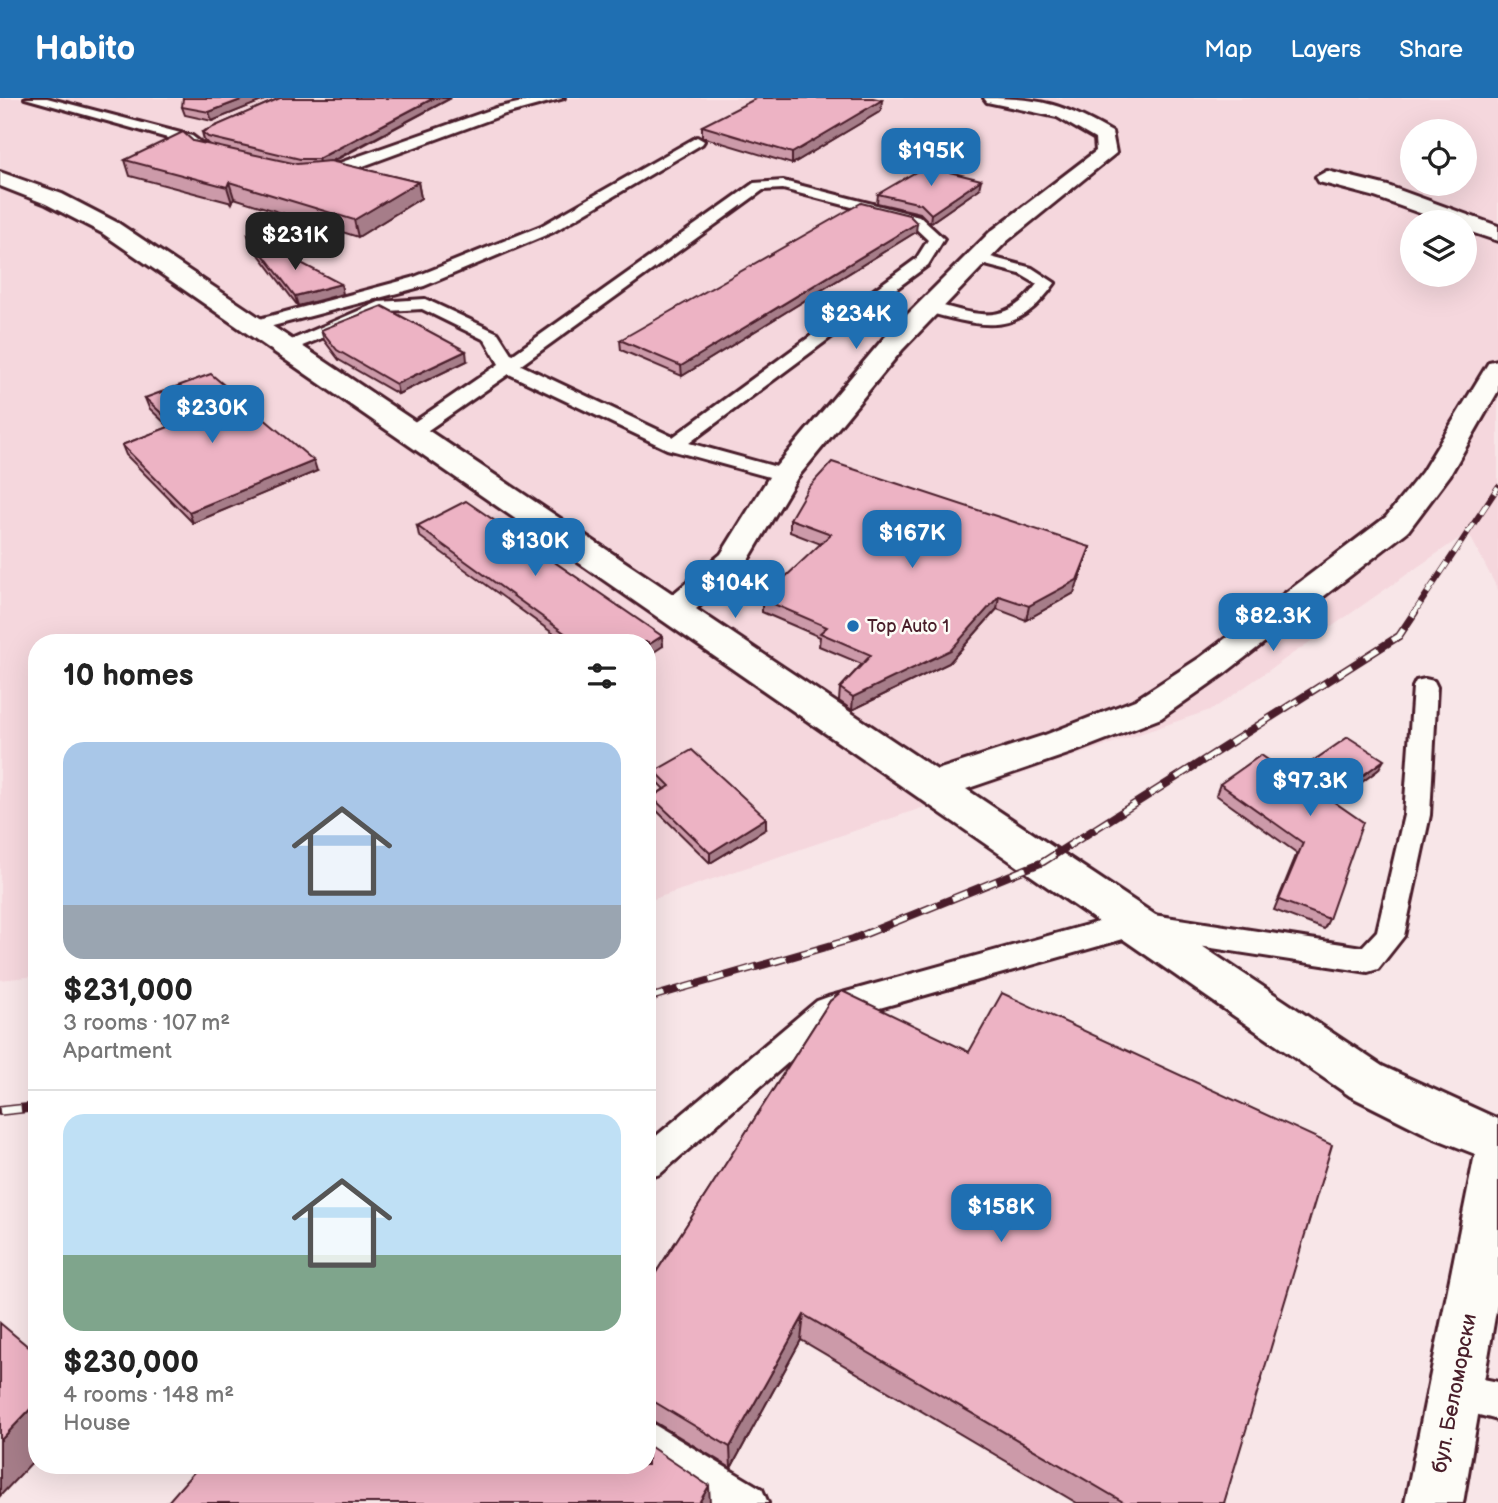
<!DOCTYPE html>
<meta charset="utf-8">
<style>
:root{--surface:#fff;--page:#f6f6f6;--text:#222;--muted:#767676;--line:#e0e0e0;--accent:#1f6fb2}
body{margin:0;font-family:"Balsamiq Sans",sans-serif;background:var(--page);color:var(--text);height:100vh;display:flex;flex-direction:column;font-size:26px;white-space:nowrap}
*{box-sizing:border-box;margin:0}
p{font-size:23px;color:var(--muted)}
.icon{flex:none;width:38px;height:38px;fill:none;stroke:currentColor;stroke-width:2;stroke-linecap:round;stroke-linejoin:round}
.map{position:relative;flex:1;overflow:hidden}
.sheet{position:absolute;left:28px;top:536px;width:628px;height:840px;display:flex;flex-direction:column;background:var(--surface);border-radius:28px;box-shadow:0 7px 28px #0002}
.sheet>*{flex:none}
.controls{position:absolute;left:1400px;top:21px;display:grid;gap:14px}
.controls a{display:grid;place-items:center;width:77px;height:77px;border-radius:50%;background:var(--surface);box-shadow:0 7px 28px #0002;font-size:35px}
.price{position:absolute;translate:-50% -60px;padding:0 16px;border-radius:14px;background:var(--accent);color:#fff;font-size:23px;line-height:46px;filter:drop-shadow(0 2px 4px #0008)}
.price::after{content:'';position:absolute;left:50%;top:42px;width:21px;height:16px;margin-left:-10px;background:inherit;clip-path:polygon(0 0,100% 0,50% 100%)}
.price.selected{background:#222;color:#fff}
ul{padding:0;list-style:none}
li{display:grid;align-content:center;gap:14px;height:371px;padding:0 35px}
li+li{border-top:2px solid var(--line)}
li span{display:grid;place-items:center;height:217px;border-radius:21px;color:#555}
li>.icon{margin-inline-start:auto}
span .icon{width:126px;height:126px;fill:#fffc;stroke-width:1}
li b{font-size:30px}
h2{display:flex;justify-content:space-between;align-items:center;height:84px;padding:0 35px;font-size:30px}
header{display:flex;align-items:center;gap:42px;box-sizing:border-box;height:98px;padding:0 35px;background:var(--accent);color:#fff}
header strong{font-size:33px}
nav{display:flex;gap:38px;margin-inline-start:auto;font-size:24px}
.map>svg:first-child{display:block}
.built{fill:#f5d7dd;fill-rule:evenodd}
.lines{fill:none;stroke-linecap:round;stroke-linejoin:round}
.lane-casing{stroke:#4a1f2b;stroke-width:6}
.street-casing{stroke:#4a1f2b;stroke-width:6}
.primary-casing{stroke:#4a1f2b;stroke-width:6}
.lane{fill:#fdfcf7;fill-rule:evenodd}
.street{fill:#fdfcf7;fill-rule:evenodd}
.primary{fill:#fdfcf7;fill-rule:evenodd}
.rail-far2-casing{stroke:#4a1f2b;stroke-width:6}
.rail-far1-casing{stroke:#4a1f2b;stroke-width:8}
.rail-casing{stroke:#4a1f2b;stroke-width:10}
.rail-far2{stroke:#fdfcf7;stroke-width:4.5;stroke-dasharray:12;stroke-linecap:butt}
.rail-far1{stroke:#fdfcf7;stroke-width:5;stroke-dasharray:16;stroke-linecap:butt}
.rail{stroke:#fdfcf7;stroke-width:7;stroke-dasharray:21;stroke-linecap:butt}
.wall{fill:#cc9aa9;stroke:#4a1f2b;stroke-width:2}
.shaded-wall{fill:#a67d89;stroke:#4a1f2b;stroke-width:2}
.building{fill:#edb3c4;stroke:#4a1f2b;stroke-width:2}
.poi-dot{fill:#1f6fb2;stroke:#fdfcf7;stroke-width:2.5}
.labels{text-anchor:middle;stroke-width:5;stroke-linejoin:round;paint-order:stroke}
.poi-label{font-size:18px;fill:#4a1f2b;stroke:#fdfcf7;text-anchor:start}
.near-street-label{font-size:21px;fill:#4a1f2b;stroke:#fdfcf7}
</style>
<header>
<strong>Habito</strong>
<nav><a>Map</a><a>Layers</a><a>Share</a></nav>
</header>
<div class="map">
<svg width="1498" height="1405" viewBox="0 0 1498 1405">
<rect width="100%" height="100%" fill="#f8e6e8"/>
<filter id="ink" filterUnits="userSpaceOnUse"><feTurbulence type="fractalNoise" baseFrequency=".0143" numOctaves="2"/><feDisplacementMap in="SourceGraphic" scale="14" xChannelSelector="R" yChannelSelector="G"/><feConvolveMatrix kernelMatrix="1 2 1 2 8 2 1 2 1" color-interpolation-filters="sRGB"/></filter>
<g filter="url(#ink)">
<path class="built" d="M0,0H1498V492L1468,434L1213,611L648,803V544H37V878L0,882ZM1412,33H1465V86H1412ZM1412,124H1465V177H1412Z"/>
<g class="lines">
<defs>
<g id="lane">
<polygon points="25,0 47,0 192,38 213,54 201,57 182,44"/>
<polygon points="540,0 564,0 505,16 344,75 315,80 308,76 496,10"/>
<polygon points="697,39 704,43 702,46 553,134 424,188 254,233 245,228 248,224 412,180 541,128"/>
<path d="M783,83L919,118L944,141L928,167L689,345L791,373L794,377L791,381L784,383L667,351L509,276L418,339H404L401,335L404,331L499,266L485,242L422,211L388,213L290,253L284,254L275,249L379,204L425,201L498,235L512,257L754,85ZM783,91L909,124L928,142L916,161L673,339L521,267L763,92Z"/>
<path d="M976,155L1032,170L1055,185C1015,242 982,228 923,213L920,209L923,205L929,204C976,216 1004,231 1037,186L1020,176L970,163L968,160Z"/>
<polygon points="1425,581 1434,583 1437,589 1430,717 1404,838 1378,871 1368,874 1134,838 837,922 660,1076 648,1080 648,1045 817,903 828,899 1134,814 1362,849 1377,833 1404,717 1413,589 1416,583"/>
<polygon points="1454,1275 1498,1284 1498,1322 1441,1307 1435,1294 1441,1281"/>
<polygon points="648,1323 762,1391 768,1405 712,1405 648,1364"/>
</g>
<g id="street">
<path d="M984,0C1042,0 1062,6 1112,34L1116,55L1006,144L902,252L797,380L744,469L696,511L937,672L1045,637L1135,602L1201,559L1386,419L1422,374L1489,264L1498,262V293L1450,377L1408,433L1225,575L1161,620L1071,655L966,691L1382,968L1498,1021V1065L1432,1039L1350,998L102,135L46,106L0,88V74L62,96L118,125L673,496L721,456L774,371L884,240L990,134L1096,53L1095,41L1057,19L987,4Z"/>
<polygon points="1327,73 1388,88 1498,128 1498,143 1465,132 1465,124 1445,124 1372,98 1319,84 1316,79"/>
</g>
<polygon id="primary" points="1498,1038 1498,1201 1463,1405 1405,1405 1474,1061 1481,1045"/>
</defs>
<use href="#lane" class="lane-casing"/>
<use href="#street" class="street-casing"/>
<use href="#primary" class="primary-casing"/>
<use href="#lane" class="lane"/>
<use href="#street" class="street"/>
<use href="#primary" class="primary"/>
<defs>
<polyline id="rail-far2" points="1414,515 1498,389"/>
<polyline id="rail-far1" points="648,900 853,841 1043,764 1399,538 1415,514"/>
<g id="rail">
<polyline points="648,900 654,898"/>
<polyline points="0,1013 37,1009"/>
</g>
</defs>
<use href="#rail-far2" class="rail-far2-casing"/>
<use href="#rail-far1" class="rail-far1-casing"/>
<use href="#rail" class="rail-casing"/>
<use href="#rail-far2" class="rail-far2"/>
<use href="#rail-far1" class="rail-far1"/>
<use href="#rail" class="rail"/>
</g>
<g class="wall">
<polygon points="269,0 212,23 185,17 182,9"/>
<polygon points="280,0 451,0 332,64 418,84 421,100 358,139 234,100 232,105 130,78 125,62 193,43 209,47 204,42 202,34"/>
<polygon points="881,13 792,66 702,39 702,28"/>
<polygon points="979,91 930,125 920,115 877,105 878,96"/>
<polygon points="916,134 682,278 621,252 620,242"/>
<polygon points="248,137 343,196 298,208 251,146"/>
<polygon points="321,232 467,263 398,296 339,262 324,242"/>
<polygon points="145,300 317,373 193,425 126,357 122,347 169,329 149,310"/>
<polygon points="790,421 1090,449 1086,462 1074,495 1026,522 997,511 949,565 852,612 839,603 840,590 862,566 819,548 820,539 762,514 762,501 821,446 790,434"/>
<polygon points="417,428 662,538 663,548 648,544 565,544 419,438"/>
<polygon points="1378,672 1334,704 1329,821 1324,831 1274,812 1297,755 1216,697 1220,686"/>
<polygon points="655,673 766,731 710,765 653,709 652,699 664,691 656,683"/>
<polygon points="830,903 1224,1405 1077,1405 801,1242 731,1370 648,1320 648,1322 648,1187"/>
</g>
<g class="shaded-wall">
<polygon points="246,0 269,0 212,23 209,14"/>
<polygon points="434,0 451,0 321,69 318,61"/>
<polygon points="882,2 881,13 792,66 792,55"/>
<polygon points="981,82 979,91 930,125 931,116"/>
<polygon points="229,84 234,100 232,105 227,89"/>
<polygon points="418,84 421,100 358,139 354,122"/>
<polygon points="917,125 916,134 682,278 681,268"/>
<polygon points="341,186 343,196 298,208 295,198"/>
<polygon points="466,253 467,263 398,296 396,286"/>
<polygon points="314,363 317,373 193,425 189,414"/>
<polygon points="1090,449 1086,462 1074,495 1026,522 1029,508"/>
<polygon points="999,498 997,511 949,565 852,612 853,599"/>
<polygon points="662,538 663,548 648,558 648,547"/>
<polygon points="1384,662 1378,672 1325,712 1330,701"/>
<polygon points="766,720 766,731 710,765 710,755"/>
<polygon points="804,1217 801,1242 731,1370 730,1349"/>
<polygon points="37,1304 37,1359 0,1398 0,1343"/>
<polygon points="709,1388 710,1405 700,1405 700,1403"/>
</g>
<g class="building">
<polygon points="183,0 246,0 209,14 182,9"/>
<polygon points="280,0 434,0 318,61 300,61 208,39 202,34"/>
<polygon points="757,0 873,0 882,2 792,55 702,28"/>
<polygon points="183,34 193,43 297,66 330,63 418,84 354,122 229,84 227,89 125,62"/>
<polygon points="926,68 981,82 931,116 921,106 878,96"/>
<polygon points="861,105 909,117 917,125 681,268 620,242"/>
<polygon points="248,137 341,186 295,198"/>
<polygon points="382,208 466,253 396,286 337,252 321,232"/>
<polygon points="211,276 314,363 189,414 122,347 174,327 145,300"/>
<polygon points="832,364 1090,449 1077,482 1029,508 999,498 951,552 853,599 840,590 871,557 820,535 827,529 762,501 831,436 790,421 808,390"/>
<polygon points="466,403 662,538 648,547 648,544 577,544 417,428"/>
<polygon points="1348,639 1384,662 1330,701 1363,724 1329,821 1279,802 1303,745 1220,686 1261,657 1291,678"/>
<polygon points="692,652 766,720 710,755 652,699 670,688 655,673"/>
<polygon points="842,893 969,954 1002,895 1332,1047 1224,1405 1125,1405 804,1217 730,1349 648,1300 648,1187 830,903"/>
<polygon points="0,1225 37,1256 37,1304 0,1343"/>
<polygon points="648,1347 709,1388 700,1403 702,1405 167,1405 200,1367 648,1367"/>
</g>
</g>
<circle class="poi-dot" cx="853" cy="528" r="7"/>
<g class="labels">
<g class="poi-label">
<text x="867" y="534">Top Auto 1</text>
</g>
<g class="near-street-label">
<text transform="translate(1454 1295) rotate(-79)" y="7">бул. Беломорски</text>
</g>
</g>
</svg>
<div class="controls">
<a><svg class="icon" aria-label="locate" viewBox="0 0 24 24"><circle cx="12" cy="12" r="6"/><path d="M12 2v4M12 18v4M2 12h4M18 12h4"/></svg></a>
<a><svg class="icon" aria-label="layers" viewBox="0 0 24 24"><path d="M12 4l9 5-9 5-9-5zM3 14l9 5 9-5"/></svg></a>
</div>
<b class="price" style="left:931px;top:90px">$195K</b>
<b class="price selected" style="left:295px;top:174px">$231K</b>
<b class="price" style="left:856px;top:253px">$234K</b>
<b class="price" style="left:212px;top:347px">$230K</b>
<b class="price" style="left:912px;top:472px">$167K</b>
<b class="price" style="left:535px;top:480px">$130K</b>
<b class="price" style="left:735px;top:522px">$104K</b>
<b class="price" style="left:1273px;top:555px">$82.3K</b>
<b class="price" style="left:1310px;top:720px">$97.3K</b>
<b class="price" style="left:1001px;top:1146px">$158K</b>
<section class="sheet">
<h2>10 homes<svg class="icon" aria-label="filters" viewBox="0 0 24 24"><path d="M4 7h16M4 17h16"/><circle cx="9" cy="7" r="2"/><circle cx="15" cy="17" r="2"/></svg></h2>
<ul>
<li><span style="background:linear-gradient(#a9c7e8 75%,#9aa5b1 0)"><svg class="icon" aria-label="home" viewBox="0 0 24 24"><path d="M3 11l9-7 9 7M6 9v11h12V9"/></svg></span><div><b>$231,000</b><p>3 rooms · 107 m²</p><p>Apartment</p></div></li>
<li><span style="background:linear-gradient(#bfe0f5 65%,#7fa58c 0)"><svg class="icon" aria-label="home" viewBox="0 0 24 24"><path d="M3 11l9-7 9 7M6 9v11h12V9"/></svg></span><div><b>$230,000</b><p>4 rooms · 148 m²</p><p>House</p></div></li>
</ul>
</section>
</div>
